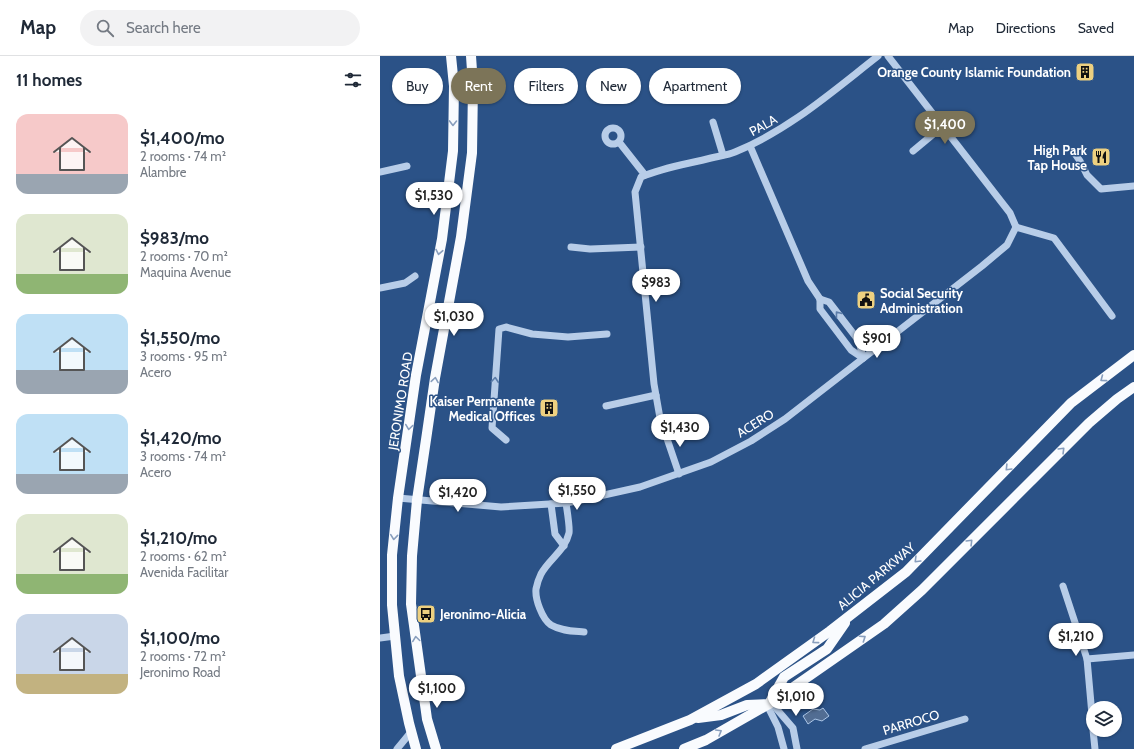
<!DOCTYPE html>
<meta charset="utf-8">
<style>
:root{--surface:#fff;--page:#f2f2f3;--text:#1f2937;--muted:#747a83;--line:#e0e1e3;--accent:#7c7458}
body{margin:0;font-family:Cabin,sans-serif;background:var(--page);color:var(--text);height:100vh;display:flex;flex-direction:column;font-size:15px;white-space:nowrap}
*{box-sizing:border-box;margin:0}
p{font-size:13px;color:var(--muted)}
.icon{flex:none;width:22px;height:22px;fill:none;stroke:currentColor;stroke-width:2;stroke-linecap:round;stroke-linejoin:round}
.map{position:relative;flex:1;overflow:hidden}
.panel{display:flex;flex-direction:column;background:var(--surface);width:380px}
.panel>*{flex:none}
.banner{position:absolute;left:12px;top:12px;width:380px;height:36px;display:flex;gap:8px}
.fabs{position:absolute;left:706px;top:645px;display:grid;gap:8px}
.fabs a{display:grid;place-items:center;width:36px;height:36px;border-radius:50%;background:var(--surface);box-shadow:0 1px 3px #0004;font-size:20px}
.price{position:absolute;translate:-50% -34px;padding:0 9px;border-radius:14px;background:#fff;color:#222;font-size:13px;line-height:26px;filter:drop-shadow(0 1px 2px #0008)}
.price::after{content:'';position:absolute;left:50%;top:24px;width:12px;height:9px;margin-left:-6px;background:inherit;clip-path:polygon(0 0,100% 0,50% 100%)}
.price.selected{background:var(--accent);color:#fff}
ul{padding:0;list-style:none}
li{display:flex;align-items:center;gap:12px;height:100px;padding:0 16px}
li span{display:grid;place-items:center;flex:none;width:112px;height:80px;border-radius:12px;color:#555}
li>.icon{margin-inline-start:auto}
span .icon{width:48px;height:48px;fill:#fffc;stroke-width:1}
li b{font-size:17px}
h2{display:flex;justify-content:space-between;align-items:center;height:48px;padding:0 16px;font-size:17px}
.chip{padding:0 14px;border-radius:18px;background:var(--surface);box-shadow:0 1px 3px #0004;font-size:14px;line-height:36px}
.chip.selected{background:var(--accent);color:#fff}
header{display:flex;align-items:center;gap:24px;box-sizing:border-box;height:56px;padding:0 20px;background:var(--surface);border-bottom:1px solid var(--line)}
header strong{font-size:19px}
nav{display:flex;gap:22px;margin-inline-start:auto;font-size:14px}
.search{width:280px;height:36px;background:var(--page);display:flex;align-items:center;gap:10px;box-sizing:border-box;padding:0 14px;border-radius:22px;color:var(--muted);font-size:15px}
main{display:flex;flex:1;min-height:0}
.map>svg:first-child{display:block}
.water{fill:#526d93;stroke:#adc7e8}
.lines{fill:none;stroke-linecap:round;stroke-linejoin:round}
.minor{stroke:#b8cde8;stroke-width:7}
.major{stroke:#f9fbfe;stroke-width:10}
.oneway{stroke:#889ebd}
.oneway2{stroke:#5c7da9}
.labels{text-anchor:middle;stroke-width:3;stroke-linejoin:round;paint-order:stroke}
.poi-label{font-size:13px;font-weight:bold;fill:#fff;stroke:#2b5287;text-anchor:end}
.street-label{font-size:13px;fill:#fff;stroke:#2b5287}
</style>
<header>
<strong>Map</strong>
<div class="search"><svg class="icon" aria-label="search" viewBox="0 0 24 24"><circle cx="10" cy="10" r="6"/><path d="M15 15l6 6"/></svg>Search here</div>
<nav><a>Map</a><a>Directions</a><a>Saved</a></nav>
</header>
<main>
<section class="panel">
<h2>11 homes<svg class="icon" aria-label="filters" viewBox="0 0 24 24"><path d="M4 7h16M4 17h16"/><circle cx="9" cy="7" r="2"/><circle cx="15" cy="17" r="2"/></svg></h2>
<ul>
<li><span style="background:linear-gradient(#f6c9c9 75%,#9aa5b1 0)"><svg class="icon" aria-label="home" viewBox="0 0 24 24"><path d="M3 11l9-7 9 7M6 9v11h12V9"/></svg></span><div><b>$1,400/mo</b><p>2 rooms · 74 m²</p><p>Alambre</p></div></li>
<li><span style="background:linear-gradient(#dfe7d0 75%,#8fb573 0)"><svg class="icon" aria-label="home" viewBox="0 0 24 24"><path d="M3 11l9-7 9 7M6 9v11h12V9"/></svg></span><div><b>$983/mo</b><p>2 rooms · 70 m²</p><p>Maquina Avenue</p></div></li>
<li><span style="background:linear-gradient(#bfe0f5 70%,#9aa5b1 0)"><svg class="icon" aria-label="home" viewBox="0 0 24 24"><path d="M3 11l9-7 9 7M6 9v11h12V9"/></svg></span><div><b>$1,550/mo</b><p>3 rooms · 95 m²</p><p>Acero</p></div></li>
<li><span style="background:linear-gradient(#bfe0f5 75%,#9aa5b1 0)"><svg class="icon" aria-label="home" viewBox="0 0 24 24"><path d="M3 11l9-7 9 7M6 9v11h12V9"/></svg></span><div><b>$1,420/mo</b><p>3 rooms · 74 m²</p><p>Acero</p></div></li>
<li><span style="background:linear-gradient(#dfe7d0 75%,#8fb573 0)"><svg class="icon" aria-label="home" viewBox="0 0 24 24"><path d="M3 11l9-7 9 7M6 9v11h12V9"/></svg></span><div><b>$1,210/mo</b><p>2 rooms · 62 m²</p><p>Avenida Facilitar</p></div></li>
<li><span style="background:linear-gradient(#c9d6e8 75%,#c2b280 0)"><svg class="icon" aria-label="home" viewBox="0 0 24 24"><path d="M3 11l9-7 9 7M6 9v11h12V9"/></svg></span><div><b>$1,100/mo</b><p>2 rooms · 72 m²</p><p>Jeronimo Road</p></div></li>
</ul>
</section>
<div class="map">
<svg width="754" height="693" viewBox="0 0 754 693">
<rect width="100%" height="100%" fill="#2b5287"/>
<polygon class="water" points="443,652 449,660 442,665 435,663 428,668 423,660 433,653 440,654"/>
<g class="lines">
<g class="minor">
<polyline points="508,0 630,157 636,171"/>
<polyline points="333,66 343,99"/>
<circle cx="233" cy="80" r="8"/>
<polyline points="239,86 265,119"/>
<polyline points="370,90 428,225 440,243 440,253 471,294 483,302"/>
<polyline points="533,95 563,70"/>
<polyline points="693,95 700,105 707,119 721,133 754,130"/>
<polyline points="0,116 27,110"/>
<polyline points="636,171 674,182 732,260"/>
<polyline points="191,191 210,193 261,191"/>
<polyline points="0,232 25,227 35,220"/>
<polyline points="440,243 449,246 479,285 483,302"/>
<polyline points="226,350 276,339"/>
<polyline points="126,384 112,372 119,273 126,271 152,278 188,281 227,278"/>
<path d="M299,418L280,362L274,328L255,136L261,121C284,111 308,108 331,102C339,100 348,99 355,96C409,74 453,35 498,0"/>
<polyline points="18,442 121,451 186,447 206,443 260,431 331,406 371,385 405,363 602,210 627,189 636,171"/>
<path d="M186,447C187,454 190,472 189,477C185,495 169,503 161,518C159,522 157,528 156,533C155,543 162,563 171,569C181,575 193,575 204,576"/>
<polyline points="171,448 175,478 184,490"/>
<polyline points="683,530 707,603 713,670"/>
<polyline points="0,582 15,580"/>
<polyline points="707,603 754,599"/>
<polyline points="389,648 394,650 413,672 417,693"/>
<polyline points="389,648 389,653 398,671 404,693"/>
<polyline points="713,674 715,693"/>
<polyline points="17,693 31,676"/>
<polyline points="485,693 585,663"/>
</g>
<g class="major">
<polyline points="318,662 341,659 367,649 389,648 404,621 447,593 465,567"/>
<polyline points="36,693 29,667 19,620 12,549 12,499 18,442 36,319 62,183 73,95 74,30 71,0"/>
<polyline points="56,693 47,663 31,548 32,500 37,444 47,377 55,322 81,181 92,97 93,29 91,0"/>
<polyline points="236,693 310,664 376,628 450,575 526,516 691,347 754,299"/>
<polyline points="304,693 326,684 389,648 504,568 542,534 709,367 737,343 754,331"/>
</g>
</g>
<defs><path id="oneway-chevron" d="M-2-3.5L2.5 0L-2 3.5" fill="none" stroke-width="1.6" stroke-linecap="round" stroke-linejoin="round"/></defs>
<g class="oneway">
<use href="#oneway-chevron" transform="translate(73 67) rotate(91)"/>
<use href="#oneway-chevron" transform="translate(59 196) rotate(101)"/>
<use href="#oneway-chevron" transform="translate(723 323) rotate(143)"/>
<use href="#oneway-chevron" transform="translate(55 324) rotate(-81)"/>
<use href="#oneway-chevron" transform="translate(29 371) rotate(98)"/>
<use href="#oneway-chevron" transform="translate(682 394) rotate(-45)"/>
<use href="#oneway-chevron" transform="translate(628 412) rotate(134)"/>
<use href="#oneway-chevron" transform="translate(14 481) rotate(96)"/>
<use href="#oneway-chevron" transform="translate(590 486) rotate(-45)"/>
<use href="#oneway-chevron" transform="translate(537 504) rotate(135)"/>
<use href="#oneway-chevron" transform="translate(483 582) rotate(-34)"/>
<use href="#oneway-chevron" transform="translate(36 583) rotate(-98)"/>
<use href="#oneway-chevron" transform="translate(435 585) rotate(144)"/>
<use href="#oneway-chevron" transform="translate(339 676) rotate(-30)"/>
</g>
<g class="oneway2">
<use href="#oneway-chevron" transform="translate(458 258) rotate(-128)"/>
<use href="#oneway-chevron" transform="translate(115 324) rotate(-85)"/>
</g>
<defs>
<symbol id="building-square" viewBox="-11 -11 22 22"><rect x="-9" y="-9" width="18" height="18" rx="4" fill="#edd080" stroke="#2b5287"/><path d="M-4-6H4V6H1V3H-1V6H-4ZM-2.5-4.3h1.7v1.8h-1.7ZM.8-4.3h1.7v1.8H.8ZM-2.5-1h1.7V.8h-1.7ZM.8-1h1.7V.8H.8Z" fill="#111"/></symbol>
<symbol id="restaurant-square" viewBox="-11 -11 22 22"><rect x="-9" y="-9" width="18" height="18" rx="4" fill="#edd080" stroke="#2b5287"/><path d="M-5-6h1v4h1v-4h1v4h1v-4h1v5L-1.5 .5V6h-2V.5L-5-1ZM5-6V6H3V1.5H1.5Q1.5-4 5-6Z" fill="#111"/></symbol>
<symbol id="civic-square" viewBox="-11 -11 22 22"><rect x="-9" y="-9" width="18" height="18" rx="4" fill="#edd080" stroke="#2b5287"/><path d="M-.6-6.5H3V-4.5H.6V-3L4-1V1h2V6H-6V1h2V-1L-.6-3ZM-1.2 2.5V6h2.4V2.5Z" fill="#111"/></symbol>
<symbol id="bus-square" viewBox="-11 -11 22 22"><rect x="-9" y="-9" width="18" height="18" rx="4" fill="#edd080" stroke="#2b5287"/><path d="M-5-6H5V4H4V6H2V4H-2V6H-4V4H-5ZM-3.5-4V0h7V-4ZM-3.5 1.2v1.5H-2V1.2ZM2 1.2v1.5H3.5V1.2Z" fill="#111"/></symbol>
</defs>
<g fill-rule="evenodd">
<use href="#building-square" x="694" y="5" width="22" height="22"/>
<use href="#restaurant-square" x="710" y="90" width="22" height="22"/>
<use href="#civic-square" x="475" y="233" width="22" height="22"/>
<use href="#building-square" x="158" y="341" width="22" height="22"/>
<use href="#bus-square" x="35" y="547" width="22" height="22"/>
</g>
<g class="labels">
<g class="poi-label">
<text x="691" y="21">Orange County Islamic Foundation</text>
<text x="707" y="99">High Park<tspan x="707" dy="15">Tap House</tspan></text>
<text x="500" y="242" text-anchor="start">Social Security<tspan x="500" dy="15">Administration</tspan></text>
<text x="155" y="350">Kaiser Permanente<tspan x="155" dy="15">Medical Offices</tspan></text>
<text x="60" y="563" text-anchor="start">Jeronimo-Alicia</text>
</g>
<g class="street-label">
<text transform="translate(383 69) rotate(-29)" y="5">PALA</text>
<text transform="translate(20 345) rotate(-81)" y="5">JERONIMO ROAD</text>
<text transform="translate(375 367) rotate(-32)" y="5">ACERO</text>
<text transform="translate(496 520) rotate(-40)" y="5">ALICIA PARKWAY</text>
<text transform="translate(531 666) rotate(-17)" y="5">PARROCO</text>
</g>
</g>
</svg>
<div class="fabs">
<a><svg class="icon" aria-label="layers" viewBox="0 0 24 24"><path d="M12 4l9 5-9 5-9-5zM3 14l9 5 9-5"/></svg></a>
</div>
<b class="price selected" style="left:565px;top:89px">$1,400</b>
<b class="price" style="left:54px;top:160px">$1,530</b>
<b class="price" style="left:276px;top:247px">$983</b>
<b class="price" style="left:74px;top:281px">$1,030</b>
<b class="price" style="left:497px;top:303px">$901</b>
<b class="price" style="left:300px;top:392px">$1,430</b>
<b class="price" style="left:197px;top:455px">$1,550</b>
<b class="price" style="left:78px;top:457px">$1,420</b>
<b class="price" style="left:696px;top:601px">$1,210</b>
<b class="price" style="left:57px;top:653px">$1,100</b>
<b class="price" style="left:416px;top:661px">$1,010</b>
<div class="banner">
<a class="chip">Buy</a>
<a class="chip selected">Rent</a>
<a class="chip">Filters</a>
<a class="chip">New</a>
<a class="chip">Apartment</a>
</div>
</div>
</main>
